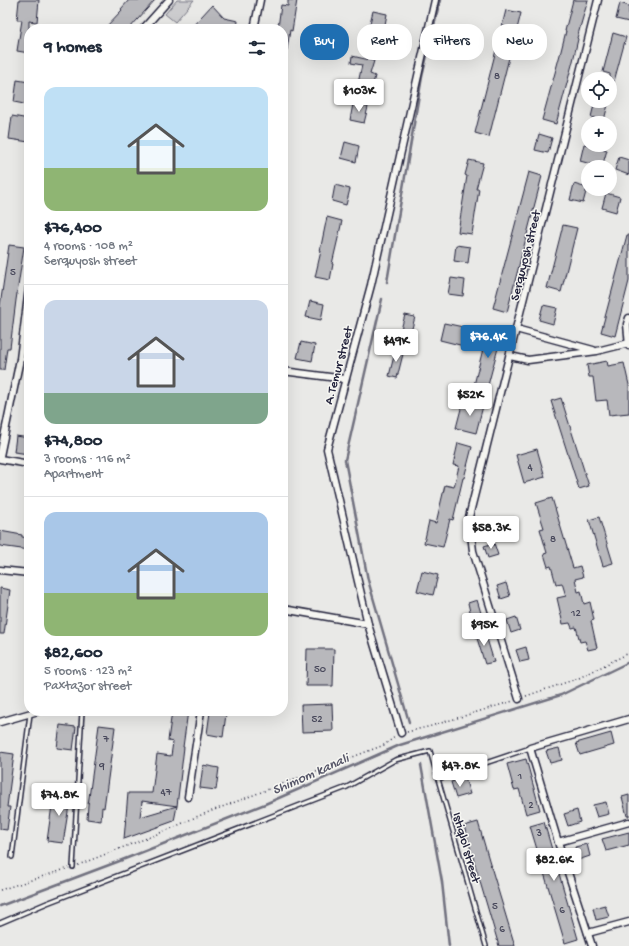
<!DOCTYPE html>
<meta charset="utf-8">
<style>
:root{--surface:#fff;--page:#f6f6f7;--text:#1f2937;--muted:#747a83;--line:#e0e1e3;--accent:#1f6fb2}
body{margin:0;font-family:"Gochi Hand",sans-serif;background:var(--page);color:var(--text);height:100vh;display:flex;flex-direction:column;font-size:15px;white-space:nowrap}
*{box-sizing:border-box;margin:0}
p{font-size:13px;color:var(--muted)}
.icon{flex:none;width:22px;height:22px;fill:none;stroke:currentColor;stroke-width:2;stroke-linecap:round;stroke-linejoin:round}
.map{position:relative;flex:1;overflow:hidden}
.panel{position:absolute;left:24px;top:24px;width:264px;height:692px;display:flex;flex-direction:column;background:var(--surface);border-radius:16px;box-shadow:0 4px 16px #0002}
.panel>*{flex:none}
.banner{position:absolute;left:300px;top:24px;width:269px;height:36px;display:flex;gap:8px}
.buttons{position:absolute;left:581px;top:72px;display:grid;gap:8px}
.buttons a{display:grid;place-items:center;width:36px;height:36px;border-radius:50%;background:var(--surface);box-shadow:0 4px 16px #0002;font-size:20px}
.price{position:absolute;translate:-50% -34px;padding:0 9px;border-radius:4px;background:#fff;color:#222;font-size:13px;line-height:26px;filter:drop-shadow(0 1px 2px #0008)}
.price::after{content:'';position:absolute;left:50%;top:24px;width:12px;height:9px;margin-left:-6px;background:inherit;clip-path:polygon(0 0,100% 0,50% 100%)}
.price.current{background:var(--accent);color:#fff}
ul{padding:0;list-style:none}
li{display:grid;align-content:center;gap:8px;height:212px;padding:0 20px}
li+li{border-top:1px solid var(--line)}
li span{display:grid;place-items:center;height:124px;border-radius:12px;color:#555}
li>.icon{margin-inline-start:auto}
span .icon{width:72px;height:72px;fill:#fffc;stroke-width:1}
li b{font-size:17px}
h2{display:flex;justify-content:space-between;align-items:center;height:48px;padding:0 20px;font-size:17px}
.tag{padding:0 14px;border-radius:16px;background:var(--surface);box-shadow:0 4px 16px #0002;font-size:14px;line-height:36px}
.tag.current{background:var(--accent);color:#fff}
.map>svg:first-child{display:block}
.green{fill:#ccccce;stroke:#777784}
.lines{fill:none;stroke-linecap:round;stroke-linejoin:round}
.stream{stroke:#71717f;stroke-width:2.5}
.building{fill:#b8b8bc;stroke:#22223b}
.service-casing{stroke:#22223b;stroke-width:6}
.minor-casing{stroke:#22223b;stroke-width:9}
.path{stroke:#22223b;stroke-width:1.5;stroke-dasharray:1 3;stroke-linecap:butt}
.service{stroke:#f6f6f2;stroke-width:3}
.minor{stroke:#f6f6f2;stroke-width:6}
.labels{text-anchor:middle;stroke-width:3;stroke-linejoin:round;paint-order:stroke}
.number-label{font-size:11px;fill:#48485b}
.street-label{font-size:13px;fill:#22223b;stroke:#f6f6f2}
.water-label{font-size:14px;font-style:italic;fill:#565668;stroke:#f6f6f2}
</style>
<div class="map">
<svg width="629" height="946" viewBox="0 0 629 946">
<rect width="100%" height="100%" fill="#e9e9e7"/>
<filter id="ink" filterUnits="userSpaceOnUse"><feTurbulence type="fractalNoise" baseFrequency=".025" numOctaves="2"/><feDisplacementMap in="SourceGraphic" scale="8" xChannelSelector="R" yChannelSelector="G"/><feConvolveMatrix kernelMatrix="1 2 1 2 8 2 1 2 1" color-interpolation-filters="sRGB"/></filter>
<g filter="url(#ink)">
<polygon class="green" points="177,0 194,0 175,22 165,14"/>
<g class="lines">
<g class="stream">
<polyline points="387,282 422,77 440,0"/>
<polyline points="382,299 345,460 368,580 409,722"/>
<polyline points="421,765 442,882 449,946"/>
<polyline points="0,906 117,862 265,804 400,745 561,695 629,662"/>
</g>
</g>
<g class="building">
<polygon points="19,0 39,0 37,22 29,21 29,53 17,51 22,20 17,20"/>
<polygon points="129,0 155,0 129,29 104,29 122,10 121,9"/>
<polygon points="288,0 297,0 292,31 290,30 287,50 283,50 283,29 278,28 281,5 288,6"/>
<polygon points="573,0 588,0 577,38 578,39 573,61 556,124 542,120 561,51 566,31 565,31"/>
<polygon points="620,3 629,6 629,22 616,19"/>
<polygon points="212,5 224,18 238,21 237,29 190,29"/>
<polygon points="506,10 521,13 517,29 502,26"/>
<polygon points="373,11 387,14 384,30 369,27"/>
<polygon points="613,33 626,37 612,89 610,89 610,74 603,72"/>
<polygon points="498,42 512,46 489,137 475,133"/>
<polygon points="352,56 374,61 370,74 375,76 371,92 357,88 362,65 351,63"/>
<polygon points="17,80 29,82 29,105 14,102"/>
<polygon points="595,101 609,101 604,120 591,117"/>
<polygon points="353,104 368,107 364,123 350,120"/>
<polygon points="12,116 29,119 29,142 9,139"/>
<polygon points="539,134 552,138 548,153 535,150"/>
<polygon points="345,142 359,146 356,162 341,158"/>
<polygon points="584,144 607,150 602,167 580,161"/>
<polygon points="619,157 629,160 629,175 615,170"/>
<polygon points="469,160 483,163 476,189 479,189 472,234 458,232 467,176 465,175"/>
<polygon points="529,172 542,176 507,312 493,308"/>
<polygon points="574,184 587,188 583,203 570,200"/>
<polygon points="335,185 350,189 346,205 332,201"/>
<polygon points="606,193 620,197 616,212 602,208"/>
<polygon points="327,217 342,221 332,264 333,264 330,280 315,277 321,251 320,251"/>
<polygon points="563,225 577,228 561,292 547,288"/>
<polygon points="627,235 629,235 629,281 615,336 601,332"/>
<polygon points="9,245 24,247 16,300 10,348 7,348 4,370 0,370 0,306"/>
<polygon points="456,245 470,247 468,263 454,261"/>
<polygon points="451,278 465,280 463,296 448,294"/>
<polygon points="310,301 324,304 321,320 306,317"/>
<polygon points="543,305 557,308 553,324 539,320"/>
<polygon points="405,315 415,317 410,336 400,333"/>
<polygon points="444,323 468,328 464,346 440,340"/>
<polygon points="488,329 502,333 487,389 474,385"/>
<polygon points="301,342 315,345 312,361 297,358"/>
<polygon points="396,348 404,350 397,378 389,376"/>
<polygon points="607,361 608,366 624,363 629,385 629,413 609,415 607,400 596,401 593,377 589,377 587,365"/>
<polygon points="561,398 589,486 579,489 551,401"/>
<polygon points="463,401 483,406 476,433 456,428"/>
<polygon points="16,436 29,438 29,454 14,452"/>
<polygon points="458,443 472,447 464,478 463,478 453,520 450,519 443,547 424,543 429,521 436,523 445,485 454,487 459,466 453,465"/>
<polygon points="537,449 545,477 524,483 516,455"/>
<polygon points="552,498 573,568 580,566 583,577 575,579 578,592 581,591 584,604 590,602 594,620 591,621 597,648 588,650 585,641 580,642 576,627 572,628 570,623 563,624 557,598 566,596 562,583 556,584 551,566 548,567 544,554 547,553 540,529 544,528 536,503"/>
<polygon points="599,517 613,563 603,566 589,520"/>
<polygon points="0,531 22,535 22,537 29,538 29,550 0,546"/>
<polygon points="494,543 498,555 488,558 484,546"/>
<polygon points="422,571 438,575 433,595 417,591"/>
<polygon points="506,583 510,596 501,599 497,586"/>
<polygon points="0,588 10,590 4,634 0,634"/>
<polygon points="477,600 481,613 471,616 468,603"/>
<polygon points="516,617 520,630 511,633 507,620"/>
<polygon points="484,629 494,662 485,664 475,632"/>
<polygon points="526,647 529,660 520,662 516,650"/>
<polygon points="307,649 334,649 333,686 306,686"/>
<polygon points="332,704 333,731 302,732 301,705"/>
<polygon points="172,711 188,711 183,747 184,747 177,806 142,801 140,817 177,806 174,821 124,839 128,793 152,793 157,754 171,756 173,742 168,741"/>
<polygon points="210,712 226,714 223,737 207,734"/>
<polygon points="60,725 76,727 73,750 57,748"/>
<polygon points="99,725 115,727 104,808 102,807 101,821 87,819 88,805"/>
<polygon points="611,733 614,745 580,755 576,743"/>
<polygon points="559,748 562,760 550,763 546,751"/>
<polygon points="0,752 14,754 7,807 10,807 7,830 0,829"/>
<polygon points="526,759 540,810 526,814 519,789 514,790 507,764"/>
<polygon points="203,765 219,768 216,790 200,788"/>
<polygon points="465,778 470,794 456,798 451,782"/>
<polygon points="54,791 71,793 63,843 47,841"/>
<polygon points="629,795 629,816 627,816 622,797"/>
<polygon points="606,802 609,814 597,817 593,805"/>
<polygon points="577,810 580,822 568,826 564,814"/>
<polygon points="478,822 489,860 515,946 499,946 478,875 464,826"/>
<polygon points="544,822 578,939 565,943 530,826"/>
<polygon points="629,832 629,845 606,851 602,839"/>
<polygon points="587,844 590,856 578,860 575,847"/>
<polygon points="605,905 609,917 596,920 593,908"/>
</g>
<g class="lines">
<defs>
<g id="service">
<polyline points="20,359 29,360"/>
<polyline points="12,857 30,714"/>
<polyline points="73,867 82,711"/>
<polyline points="0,923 47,903 347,787 395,760 430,751 438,779"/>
<polyline points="486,946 438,779 530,748"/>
</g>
<g id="minor">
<polyline points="143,29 169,0"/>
<polyline points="254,29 260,0"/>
<polyline points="516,329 593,350"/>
<polyline points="629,346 627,324 629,318"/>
<polyline points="510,356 528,360 597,351 629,343"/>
<polyline points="283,371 345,379"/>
<polyline points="0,456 20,359 29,288"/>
<polyline points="0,459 29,464"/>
<polyline points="0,570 29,573"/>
<polyline points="283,609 368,624"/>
<polyline points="519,699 473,551 469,517 598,0"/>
<polyline points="0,722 38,711"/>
<polyline points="401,733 368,624 327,449 371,285 435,0"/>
<polyline points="188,797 201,711"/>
<polyline points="558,842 629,822"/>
<polyline points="588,933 629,922"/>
<polyline points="592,946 558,842 530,748 629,719"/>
</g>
</defs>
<use href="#service" class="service-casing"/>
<use href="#minor" class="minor-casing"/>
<g class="path">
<polyline points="526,696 579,678 629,653"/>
<polyline points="407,732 431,726 513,701"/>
<polyline points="78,865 170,829 196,817 384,745 395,737"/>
<polyline points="0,890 69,868"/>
</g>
<use href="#service" class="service"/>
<use href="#minor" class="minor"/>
</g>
</g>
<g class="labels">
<g class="number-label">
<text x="497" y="79">8</text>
<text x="13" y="275">5</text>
<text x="530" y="470">4</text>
<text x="553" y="542">8</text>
<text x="576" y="616">12</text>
<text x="320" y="672">50</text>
<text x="317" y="722">52</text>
<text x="106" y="742">7</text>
<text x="102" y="769">9</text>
<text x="520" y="779">1</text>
<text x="166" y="795">47</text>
<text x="531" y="808">2</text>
<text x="539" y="836">3</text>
<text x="495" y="909">5</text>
<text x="562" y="913">6</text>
<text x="502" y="932">6</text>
</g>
<g class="street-label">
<text transform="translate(524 255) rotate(-76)" y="5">Serquyosh street</text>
<text transform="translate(337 365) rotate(-75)" y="5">A.Temur street</text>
<text transform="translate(468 847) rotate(74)" y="5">Istiqlol street</text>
</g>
<g class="water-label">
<text transform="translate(310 773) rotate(-24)" y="5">Shimom kanali</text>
</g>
</g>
</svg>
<div class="buttons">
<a><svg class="icon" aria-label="locate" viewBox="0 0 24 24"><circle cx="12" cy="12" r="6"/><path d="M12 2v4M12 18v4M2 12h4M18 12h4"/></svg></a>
<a>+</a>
<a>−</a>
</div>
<b class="price" style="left:359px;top:113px">$103K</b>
<b class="price current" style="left:488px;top:359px">$76.4K</b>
<b class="price" style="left:396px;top:363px">$49K</b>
<b class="price" style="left:470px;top:417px">$52K</b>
<b class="price" style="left:491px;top:550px">$58.3K</b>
<b class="price" style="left:484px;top:647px">$95K</b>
<b class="price" style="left:460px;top:788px">$47.8K</b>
<b class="price" style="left:59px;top:817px">$74.8K</b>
<b class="price" style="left:554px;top:882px">$82.6K</b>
<div class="banner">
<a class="tag current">Buy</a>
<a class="tag">Rent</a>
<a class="tag">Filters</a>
<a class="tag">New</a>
</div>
<section class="panel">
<h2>9 homes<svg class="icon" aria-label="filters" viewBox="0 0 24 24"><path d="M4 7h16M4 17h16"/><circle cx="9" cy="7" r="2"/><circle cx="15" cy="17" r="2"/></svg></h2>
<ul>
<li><span style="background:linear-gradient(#bfe0f5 65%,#8fb573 0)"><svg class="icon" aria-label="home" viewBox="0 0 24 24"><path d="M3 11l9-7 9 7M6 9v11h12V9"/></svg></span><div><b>$76,400</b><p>4 rooms · 108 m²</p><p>Serquyosh street</p></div></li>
<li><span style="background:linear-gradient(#c9d6e8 75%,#7fa58c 0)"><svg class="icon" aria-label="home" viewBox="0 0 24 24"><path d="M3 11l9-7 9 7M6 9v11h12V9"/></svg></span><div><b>$74,800</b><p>3 rooms · 116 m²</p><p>Apartment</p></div></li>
<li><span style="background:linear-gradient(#a9c7e8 65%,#8fb573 0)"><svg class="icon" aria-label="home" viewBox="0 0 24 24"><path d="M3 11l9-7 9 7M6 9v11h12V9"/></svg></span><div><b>$82,600</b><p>5 rooms · 123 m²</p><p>Paxtazor street</p></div></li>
</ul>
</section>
</div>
